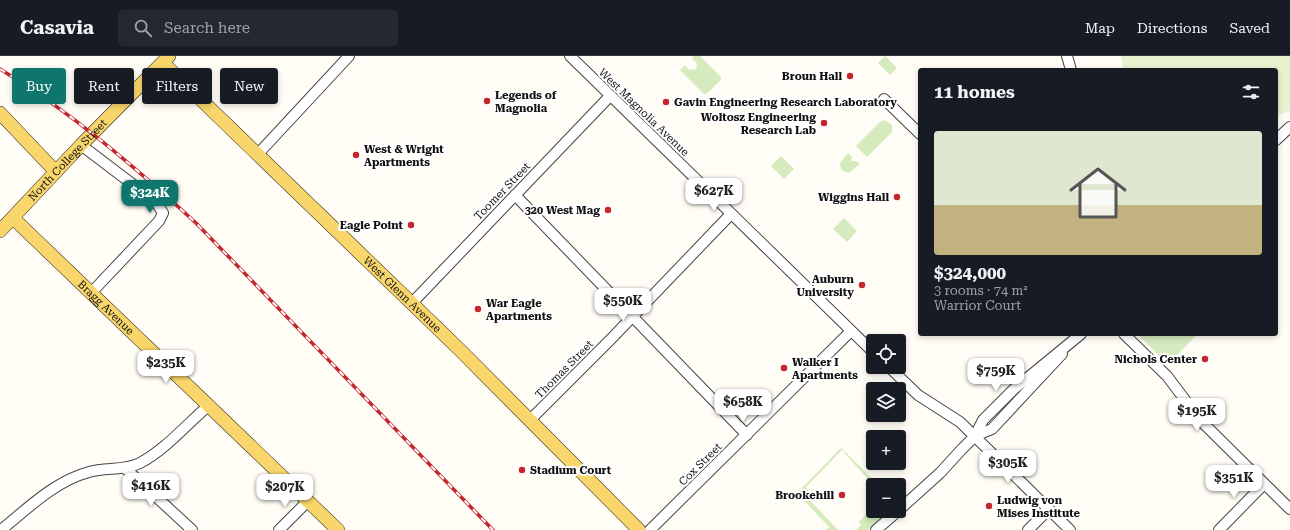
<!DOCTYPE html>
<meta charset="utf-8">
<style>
:root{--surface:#171b24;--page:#242831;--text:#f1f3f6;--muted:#9ea1a6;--line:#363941;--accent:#0f766e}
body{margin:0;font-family:"Roboto Serif",serif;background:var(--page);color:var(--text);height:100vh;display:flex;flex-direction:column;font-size:15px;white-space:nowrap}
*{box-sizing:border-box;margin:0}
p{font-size:13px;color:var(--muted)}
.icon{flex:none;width:22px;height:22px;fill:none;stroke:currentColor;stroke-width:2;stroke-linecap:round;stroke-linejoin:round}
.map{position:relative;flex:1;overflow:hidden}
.sheet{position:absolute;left:918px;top:12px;width:360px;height:268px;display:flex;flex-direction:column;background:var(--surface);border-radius:4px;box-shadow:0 2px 6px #0003}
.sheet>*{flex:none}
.banner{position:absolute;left:12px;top:12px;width:380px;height:36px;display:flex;gap:8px}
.tools{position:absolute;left:866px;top:278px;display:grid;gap:8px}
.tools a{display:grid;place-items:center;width:40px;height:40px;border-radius:4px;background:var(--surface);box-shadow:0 2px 6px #0003;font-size:20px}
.price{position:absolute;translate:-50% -34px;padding:0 9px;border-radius:8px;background:#fff;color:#222;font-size:13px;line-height:26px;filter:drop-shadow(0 1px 2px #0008)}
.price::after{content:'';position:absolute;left:50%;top:24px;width:12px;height:9px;margin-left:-6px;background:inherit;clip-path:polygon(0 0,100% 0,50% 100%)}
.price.active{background:var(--accent);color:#fff}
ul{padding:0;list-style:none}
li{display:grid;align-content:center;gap:8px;height:212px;padding:0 16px}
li+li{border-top:1px solid var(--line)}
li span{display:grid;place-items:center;height:124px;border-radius:4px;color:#555}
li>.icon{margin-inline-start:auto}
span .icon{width:72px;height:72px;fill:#fffc;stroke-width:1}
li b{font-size:17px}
h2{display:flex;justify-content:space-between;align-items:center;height:48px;padding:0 16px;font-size:17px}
.pill{padding:0 14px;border-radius:4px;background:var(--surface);box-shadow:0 2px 6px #0003;font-size:14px;line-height:36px}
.pill.active{background:var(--accent);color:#fff}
header{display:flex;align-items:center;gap:24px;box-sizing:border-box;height:56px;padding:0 20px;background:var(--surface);border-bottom:1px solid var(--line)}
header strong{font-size:19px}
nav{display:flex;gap:22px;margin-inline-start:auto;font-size:14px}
.search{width:280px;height:36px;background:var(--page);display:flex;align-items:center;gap:10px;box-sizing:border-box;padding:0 14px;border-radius:4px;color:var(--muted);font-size:15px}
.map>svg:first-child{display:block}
.green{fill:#d5ebbd}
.pitch{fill:#e6f2cf}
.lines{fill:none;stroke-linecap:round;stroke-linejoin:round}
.minor-casing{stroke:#444;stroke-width:12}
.major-casing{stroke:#222;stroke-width:14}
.minor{stroke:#fff;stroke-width:10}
.major{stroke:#f9d66b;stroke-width:13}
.rail-casing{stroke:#c4262e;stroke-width:3.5}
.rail{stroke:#fff;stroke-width:2;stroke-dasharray:6;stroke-linecap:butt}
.poi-dot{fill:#c4262e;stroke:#fff;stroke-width:1.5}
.labels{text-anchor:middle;stroke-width:4;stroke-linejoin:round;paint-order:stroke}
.poi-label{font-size:11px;font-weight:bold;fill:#111;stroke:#fff;text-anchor:end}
.street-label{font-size:11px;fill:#111;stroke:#fff}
</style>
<header>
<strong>Casavia</strong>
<div class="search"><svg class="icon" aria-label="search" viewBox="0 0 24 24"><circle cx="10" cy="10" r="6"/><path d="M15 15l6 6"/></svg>Search here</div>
<nav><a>Map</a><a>Directions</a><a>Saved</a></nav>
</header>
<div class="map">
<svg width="1290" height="474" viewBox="0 0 1290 474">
<rect width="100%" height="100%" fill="#fffdf5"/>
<g class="green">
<polygon points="694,0 700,0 721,21 721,24 706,38 704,38 680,14 685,9 689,14 696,13 697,8 692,2"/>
<polygon points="885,0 897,12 890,19 878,7"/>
<polygon points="885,64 892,69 892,76 867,101 856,90 880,66"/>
<polygon points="848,97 852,101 851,105 856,105 860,108 849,117 841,114 840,107"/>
<polygon points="781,100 794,113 784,123 771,110"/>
<polygon points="844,162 857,175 847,186 833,173"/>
<polygon points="1137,278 1198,278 1168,308"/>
<polygon points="841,392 879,429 873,429 842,394 806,431 809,435 805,439 838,474 826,474 829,471 797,437"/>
<polygon points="873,451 873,455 889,455 868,474 856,474 861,469 859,466"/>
</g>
<polygon class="pitch" points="1121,0 1290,0 1290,55 1276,60 1276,14 1124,14"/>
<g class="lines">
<defs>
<g id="minor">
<polyline points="570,0 873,296"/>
<polyline points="1067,0 1071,14"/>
<polyline points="884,43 920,78"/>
<polyline points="1276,84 1290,71"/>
<polyline points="81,89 156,146 163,157 159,165 91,237"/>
<polyline points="257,99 349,0"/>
<polyline points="515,139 747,379"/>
<polyline points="412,247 610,40"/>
<polyline points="1124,278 1167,320 1201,365 1290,453"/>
<polyline points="889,311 918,339 960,366 1070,474"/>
<polyline points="530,364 611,283 731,158"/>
<polyline points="975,380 992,373 1062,298"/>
<polyline points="125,412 192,474"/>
<polyline points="899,454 940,417 962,393 975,380 983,364 1014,333 1081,278"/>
<path d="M1,474C27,453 55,425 89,416C106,411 124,415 140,407C165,394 186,369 207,351"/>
<polyline points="279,474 308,445"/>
<polyline points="650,474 851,275"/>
<polyline points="876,474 898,455"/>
<polyline points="1028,474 1049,453"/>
<polyline points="1219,474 1264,428"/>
</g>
<g id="major">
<path id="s1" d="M163,7L459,293L639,474"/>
<polyline points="0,57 56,116"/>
<path id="s2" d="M13,162L338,474"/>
<path id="s3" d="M0,175L81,89L169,0"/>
</g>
</defs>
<use href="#minor" class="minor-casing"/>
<use href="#major" class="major-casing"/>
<use href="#minor" class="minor"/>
<use href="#major" class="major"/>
<defs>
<path id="rail" d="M0,13C71,56 135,111 196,167L493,474"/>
</defs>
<use href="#rail" class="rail-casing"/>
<use href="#rail" class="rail"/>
</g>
<g class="poi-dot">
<circle cx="850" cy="20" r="4"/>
<circle cx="487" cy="45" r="4"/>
<circle cx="666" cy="46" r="4"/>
<circle cx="824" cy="67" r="4"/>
<circle cx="356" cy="99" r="4"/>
<circle cx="897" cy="141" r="4"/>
<circle cx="608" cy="154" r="4"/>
<circle cx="411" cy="169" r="4"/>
<circle cx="862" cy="229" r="4"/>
<circle cx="478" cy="253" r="4"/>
<circle cx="1205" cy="303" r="4"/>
<circle cx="784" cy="312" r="4"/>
<circle cx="522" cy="414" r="4"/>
<circle cx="842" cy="439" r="4"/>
<circle cx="989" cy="450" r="4"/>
</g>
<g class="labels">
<g class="poi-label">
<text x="842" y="24">Broun Hall</text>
<text x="495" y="43" text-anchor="start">Legends of<tspan x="495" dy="13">Magnolia</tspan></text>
<text x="674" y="50" text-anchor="start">Gavin Engineering Research Laboratory</text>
<text x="816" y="65">Woltosz Engineering<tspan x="816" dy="13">Research Lab</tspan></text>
<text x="364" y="97" text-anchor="start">West &amp; Wright<tspan x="364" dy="13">Apartments</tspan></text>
<text x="889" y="145">Wiggins Hall</text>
<text x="600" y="158">320 West Mag</text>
<text x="403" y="173">Eagle Point</text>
<text x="854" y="227">Auburn<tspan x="854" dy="13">University</tspan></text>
<text x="486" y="251" text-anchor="start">War Eagle<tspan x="486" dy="13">Apartments</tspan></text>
<text x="1197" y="307">Nichols Center</text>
<text x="792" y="310" text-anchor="start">Walker I<tspan x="792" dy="13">Apartments</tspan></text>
<text x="530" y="418" text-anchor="start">Stadium Court</text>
<text x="834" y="443">Brookehill</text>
<text x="997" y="448" text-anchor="start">Ludwig von<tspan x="997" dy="13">Mises Institute</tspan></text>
</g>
<g class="street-label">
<text transform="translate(644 56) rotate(44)" y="4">West Magnolia Avenue</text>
<text dy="4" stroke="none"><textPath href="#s3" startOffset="98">North College Street</textPath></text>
<text transform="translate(502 135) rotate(-46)" y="4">Toomer Street</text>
<text dy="4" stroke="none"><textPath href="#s1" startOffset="333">West Glenn Avenue</textPath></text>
<text dy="4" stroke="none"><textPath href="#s2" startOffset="129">Bragg Avenue</textPath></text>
<text transform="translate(564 313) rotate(-45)" y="4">Thomas Street</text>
<text transform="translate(700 408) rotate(-45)" y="4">Cox Street</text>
</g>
</g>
</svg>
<div class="tools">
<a><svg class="icon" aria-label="locate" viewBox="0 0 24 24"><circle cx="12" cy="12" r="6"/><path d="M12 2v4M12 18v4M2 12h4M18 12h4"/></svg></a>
<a><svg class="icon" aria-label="layers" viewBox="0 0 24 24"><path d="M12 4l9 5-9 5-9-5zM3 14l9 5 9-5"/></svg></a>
<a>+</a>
<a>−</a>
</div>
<b class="price" style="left:714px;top:156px">$627K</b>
<b class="price active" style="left:150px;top:158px">$324K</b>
<b class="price" style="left:623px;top:266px">$550K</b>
<b class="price" style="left:166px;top:328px">$235K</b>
<b class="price" style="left:996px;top:336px">$759K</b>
<b class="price" style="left:743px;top:367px">$658K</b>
<b class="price" style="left:1197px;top:376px">$195K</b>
<b class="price" style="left:1008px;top:428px">$305K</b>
<b class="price" style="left:1234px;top:443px">$351K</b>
<b class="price" style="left:151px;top:451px">$416K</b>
<b class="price" style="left:285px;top:452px">$207K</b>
<div class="banner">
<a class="pill active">Buy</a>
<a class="pill">Rent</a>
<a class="pill">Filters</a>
<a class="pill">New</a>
</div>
<section class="sheet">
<h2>11 homes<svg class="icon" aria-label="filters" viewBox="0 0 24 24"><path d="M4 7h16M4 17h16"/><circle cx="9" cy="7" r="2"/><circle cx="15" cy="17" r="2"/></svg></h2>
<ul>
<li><span style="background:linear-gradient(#dfe7d0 60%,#c2b280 0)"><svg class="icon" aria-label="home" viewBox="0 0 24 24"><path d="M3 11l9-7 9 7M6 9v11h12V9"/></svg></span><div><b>$324,000</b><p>3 rooms · 74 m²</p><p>Warrior Court</p></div></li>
</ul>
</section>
</div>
